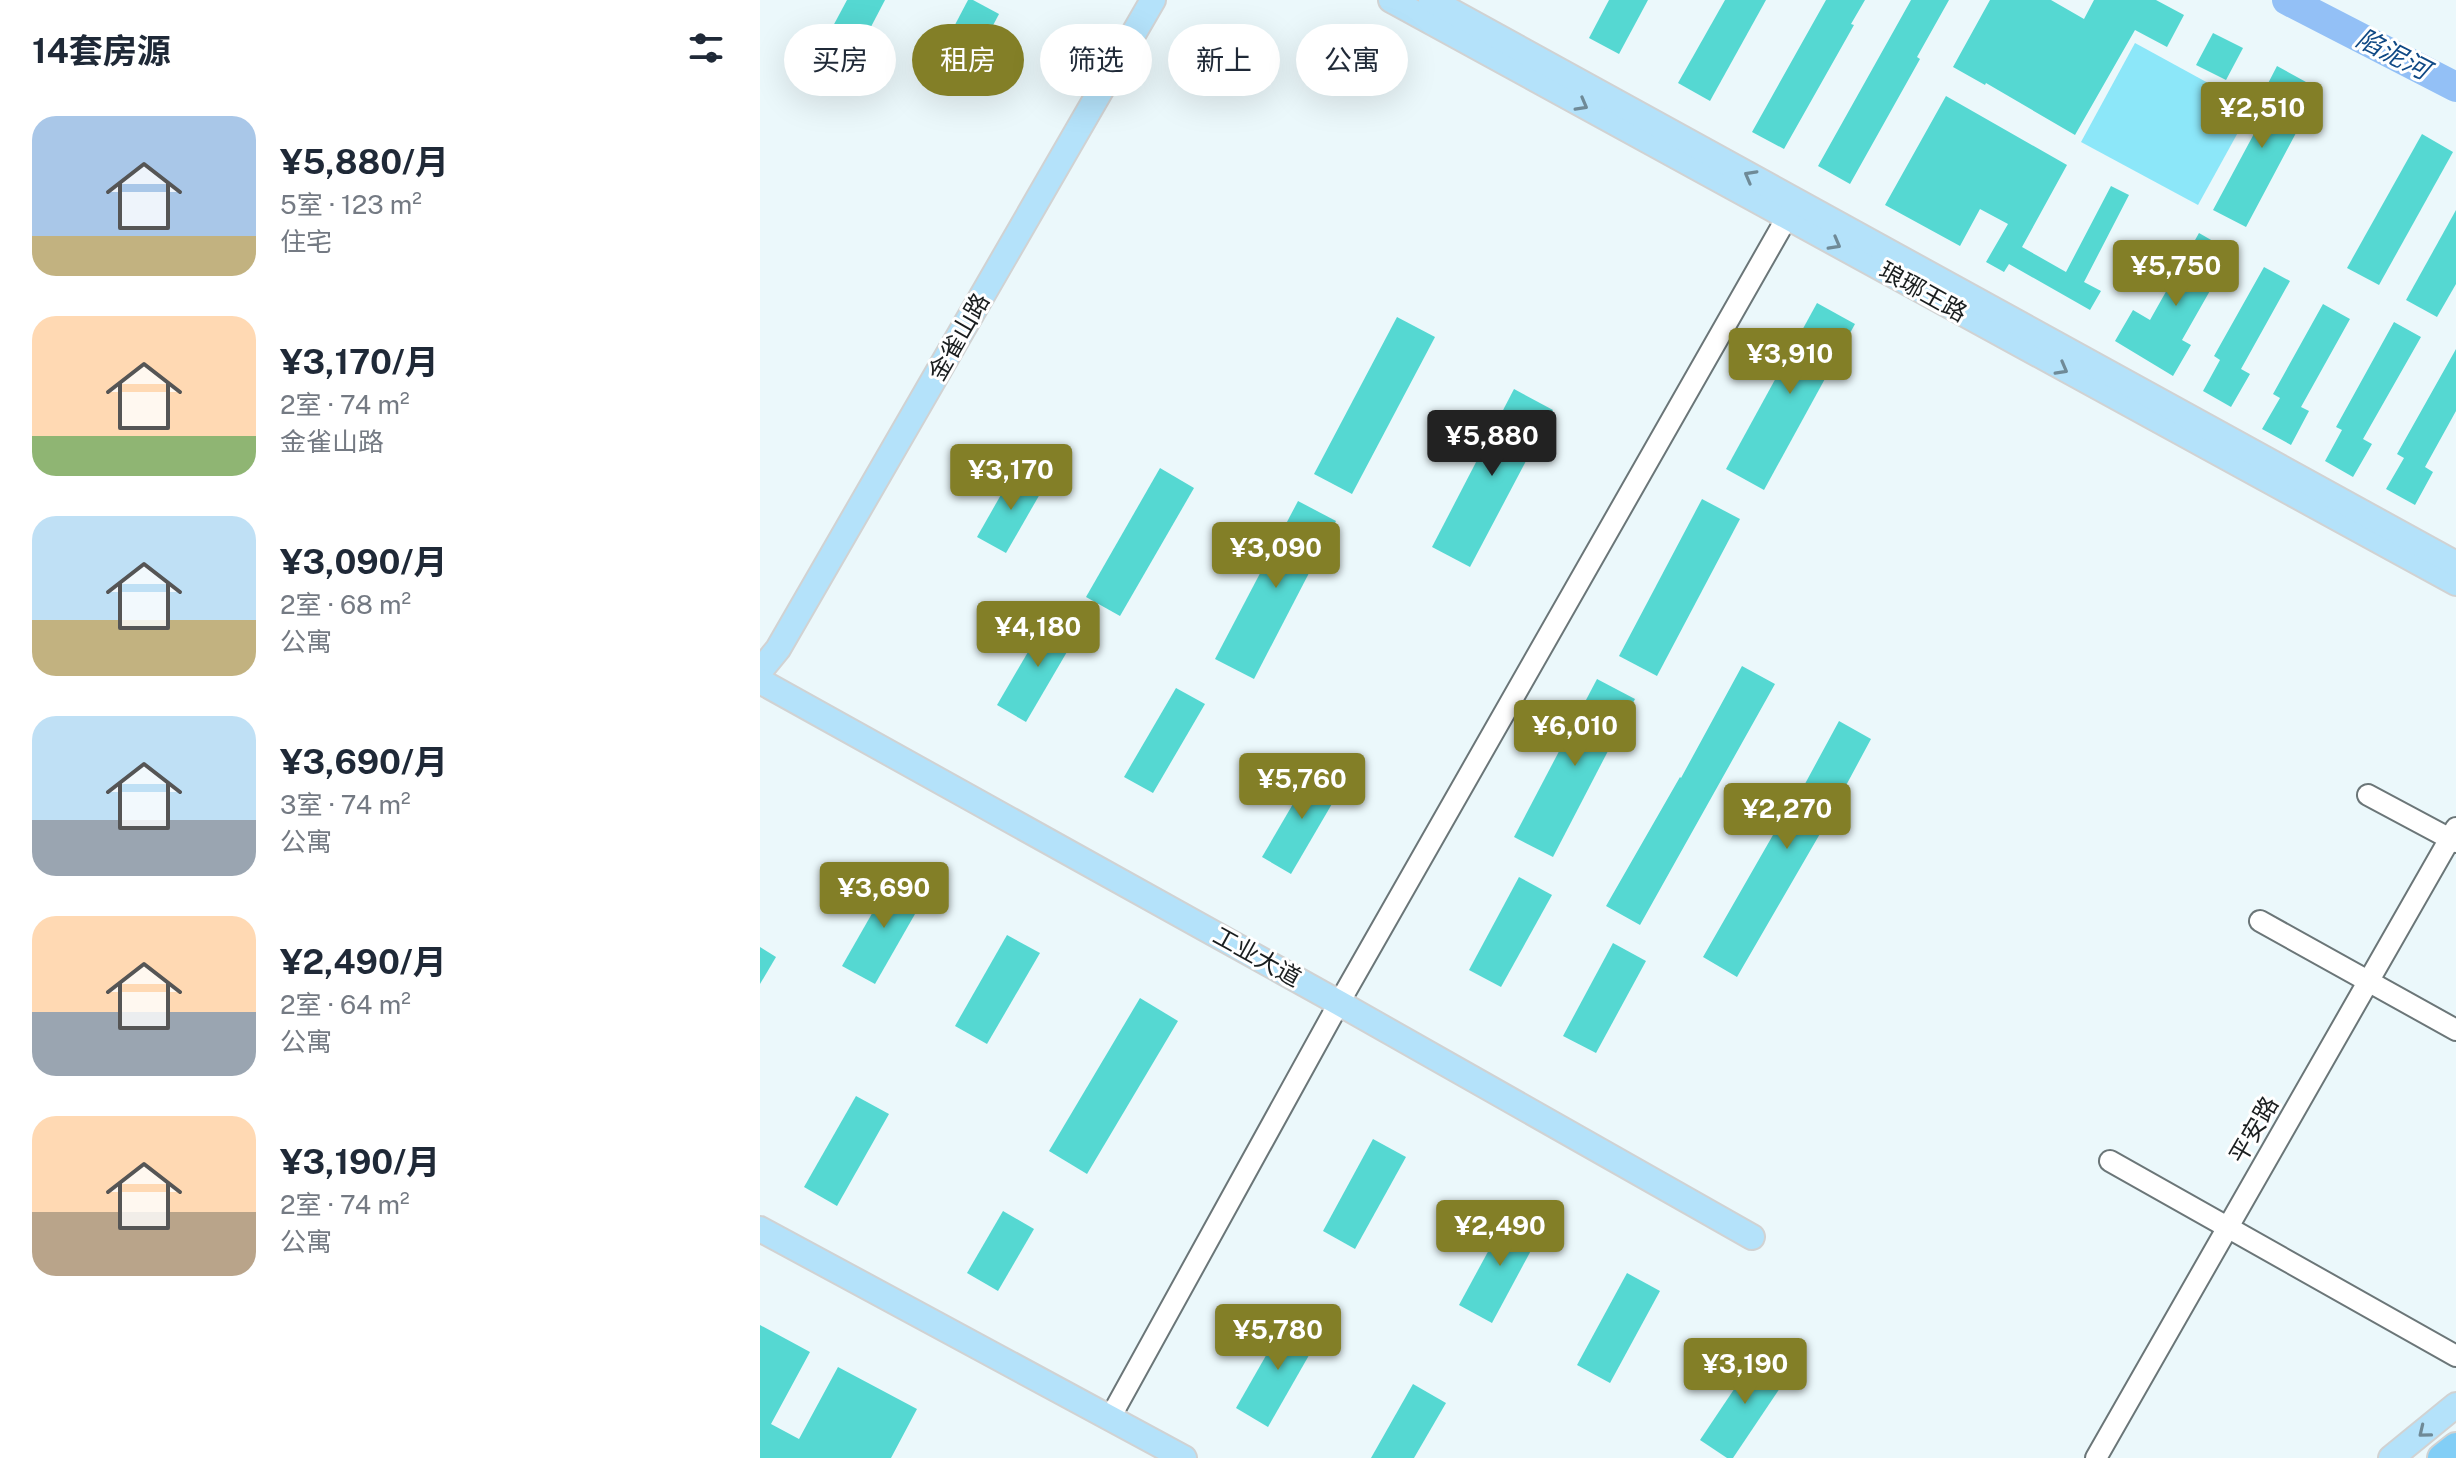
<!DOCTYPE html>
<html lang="zh">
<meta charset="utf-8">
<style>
:root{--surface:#fff;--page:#f2f2f3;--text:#1f2937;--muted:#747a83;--accent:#837f27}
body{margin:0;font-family:"Public Sans","Noto Sans SC",sans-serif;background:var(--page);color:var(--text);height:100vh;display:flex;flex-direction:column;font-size:30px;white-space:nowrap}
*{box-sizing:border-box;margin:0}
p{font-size:26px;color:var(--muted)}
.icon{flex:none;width:44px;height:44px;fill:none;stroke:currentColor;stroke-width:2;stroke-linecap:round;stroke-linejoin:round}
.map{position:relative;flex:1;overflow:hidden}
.drawer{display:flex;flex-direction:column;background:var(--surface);width:760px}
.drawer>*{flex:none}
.banner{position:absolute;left:24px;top:24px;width:760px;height:72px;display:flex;gap:16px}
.price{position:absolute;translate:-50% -68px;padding:0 18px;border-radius:8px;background:var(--accent);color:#fff;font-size:26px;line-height:52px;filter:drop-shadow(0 2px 4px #0008)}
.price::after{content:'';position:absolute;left:50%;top:48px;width:24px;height:18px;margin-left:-12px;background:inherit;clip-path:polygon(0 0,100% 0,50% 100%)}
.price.selected{background:#222;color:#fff}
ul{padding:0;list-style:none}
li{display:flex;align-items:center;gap:24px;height:200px;padding:0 32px}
li span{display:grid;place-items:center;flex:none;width:224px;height:160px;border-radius:24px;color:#555}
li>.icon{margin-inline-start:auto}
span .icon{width:96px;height:96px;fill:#fffc;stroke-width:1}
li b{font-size:34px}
h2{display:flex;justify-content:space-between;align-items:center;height:96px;padding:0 32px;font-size:34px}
.chip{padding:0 28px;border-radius:36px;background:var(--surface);box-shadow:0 8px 32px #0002;font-size:28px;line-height:72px}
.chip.selected{background:var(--accent);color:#fff}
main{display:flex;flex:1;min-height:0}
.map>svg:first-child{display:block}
.green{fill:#8ce7f9}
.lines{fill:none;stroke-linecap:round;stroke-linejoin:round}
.river{stroke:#93c0f6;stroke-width:30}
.building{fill:#55d8d2}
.minor-casing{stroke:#6b7678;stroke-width:24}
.major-casing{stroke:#d1d2d2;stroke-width:28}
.highway-casing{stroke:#d1d2d2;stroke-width:32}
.minor{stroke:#fff;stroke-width:20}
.major{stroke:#b4e2fa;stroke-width:24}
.highway{stroke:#82cef6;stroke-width:28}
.oneway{stroke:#6f8a97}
.labels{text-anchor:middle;stroke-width:6;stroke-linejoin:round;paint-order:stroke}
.street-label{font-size:24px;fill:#1a1e1f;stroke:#fff}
.water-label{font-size:26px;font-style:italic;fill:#104985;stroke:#fff}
</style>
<main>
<section class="drawer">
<h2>14套房源<svg class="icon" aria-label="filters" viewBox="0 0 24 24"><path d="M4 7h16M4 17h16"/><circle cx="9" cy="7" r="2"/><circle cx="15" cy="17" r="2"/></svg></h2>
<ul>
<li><span style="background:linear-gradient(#a9c7e8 75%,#c2b280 0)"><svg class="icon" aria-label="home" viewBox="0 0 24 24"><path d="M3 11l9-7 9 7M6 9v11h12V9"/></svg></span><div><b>¥5,880/月</b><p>5室 · 123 m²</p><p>住宅</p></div></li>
<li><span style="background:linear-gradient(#ffd9b3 75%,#8fb573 0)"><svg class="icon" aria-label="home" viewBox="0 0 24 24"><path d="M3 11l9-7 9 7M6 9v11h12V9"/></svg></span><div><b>¥3,170/月</b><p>2室 · 74 m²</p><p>金雀山路</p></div></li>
<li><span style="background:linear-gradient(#bfe0f5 65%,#c2b280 0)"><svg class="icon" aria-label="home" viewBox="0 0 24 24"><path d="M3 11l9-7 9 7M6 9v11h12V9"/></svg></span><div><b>¥3,090/月</b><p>2室 · 68 m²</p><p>公寓</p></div></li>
<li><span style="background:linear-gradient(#bfe0f5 65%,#9aa5b1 0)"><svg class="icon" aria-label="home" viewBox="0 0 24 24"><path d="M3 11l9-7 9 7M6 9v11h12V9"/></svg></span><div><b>¥3,690/月</b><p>3室 · 74 m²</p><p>公寓</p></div></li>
<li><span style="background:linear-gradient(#ffd9b3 60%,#9aa5b1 0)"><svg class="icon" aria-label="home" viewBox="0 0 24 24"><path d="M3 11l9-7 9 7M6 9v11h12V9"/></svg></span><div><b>¥2,490/月</b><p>2室 · 64 m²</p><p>公寓</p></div></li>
<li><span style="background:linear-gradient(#ffd9b3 60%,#b9a48a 0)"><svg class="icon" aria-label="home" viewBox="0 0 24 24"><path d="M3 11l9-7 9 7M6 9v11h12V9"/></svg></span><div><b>¥3,190/月</b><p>2室 · 74 m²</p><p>公寓</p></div></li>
</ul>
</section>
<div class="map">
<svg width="1696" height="1458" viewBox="0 0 1696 1458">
<rect width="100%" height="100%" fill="#ebf8fb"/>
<polygon class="green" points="1375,43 1492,107 1438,205 1321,142"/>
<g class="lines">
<polyline class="river" points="1527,0 1696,87"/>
</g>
<g class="building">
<polygon points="87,0 125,0 102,44 72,28"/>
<polygon points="208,0 213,0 239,14 197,94 167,78"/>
<polygon points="849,0 888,0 859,54 829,38"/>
<polygon points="965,0 1006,0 950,101 918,83"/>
<polygon points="1066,0 1105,0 1091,24 1094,25 1024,149 992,132"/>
<polygon points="1151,0 1189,0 1157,57 1160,59 1090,184 1058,166"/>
<polygon points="1230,0 1291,0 1324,19 1334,0 1396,0 1424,15 1407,47 1375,30 1315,135 1226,83 1225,85 1193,67"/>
<polygon points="1453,33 1483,48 1466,80 1436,65"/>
<polygon points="1517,66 1546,82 1523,125 1536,133 1486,227 1453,210 1510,104 1500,99"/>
<polygon points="1186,96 1307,165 1262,247 1306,272 1351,186 1369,195 1324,282 1341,291 1330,310 1249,264 1244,272 1226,262 1248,224 1220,209 1200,246 1125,205"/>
<polygon points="1662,134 1693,152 1619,285 1587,268"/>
<polygon points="1696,210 1696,284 1677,317 1646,300"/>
<polygon points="1439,233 1472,252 1422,340 1431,345 1413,376 1355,341 1373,310 1390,320"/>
<polygon points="1504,267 1530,281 1481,369 1490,374 1471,407 1443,391 1460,360 1454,356"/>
<polygon points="1057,303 1095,324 1004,490 966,469"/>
<polygon points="1563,304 1590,319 1541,407 1549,411 1531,445 1502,429 1520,398 1513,394"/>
<polygon points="637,317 675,337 592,494 554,474"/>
<polygon points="1634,322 1661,337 1603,439 1612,444 1593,477 1565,461 1582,430 1576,427"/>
<polygon points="1696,349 1696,411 1665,467 1673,472 1655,505 1626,489 1644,458 1637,454"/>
<polygon points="754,389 793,410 710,567 672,547"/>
<polygon points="400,468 434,488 360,616 326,597"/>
<polygon points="255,470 284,487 246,553 217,537"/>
<polygon points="942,499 980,519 897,676 859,656"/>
<polygon points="538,501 576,521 494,679 455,659"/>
<polygon points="289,616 318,633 266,722 237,705"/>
<polygon points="982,666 1015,684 880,925 846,906 920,777 921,778"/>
<polygon points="837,679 875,699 793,857 754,837"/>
<polygon points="416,688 445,704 393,793 364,777"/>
<polygon points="1079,721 1111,739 1061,832 977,977 943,957 1017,828 1020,830"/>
<polygon points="554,768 583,785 531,874 502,857"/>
<polygon points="134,875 167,893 115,984 82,966"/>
<polygon points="759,877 792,895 741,987 709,970"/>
<polygon points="247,935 280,953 227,1044 195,1026"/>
<polygon points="853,943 886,961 836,1053 803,1036"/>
<polygon points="0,947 16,957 0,984"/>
<polygon points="380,998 418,1021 327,1174 289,1151"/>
<polygon points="96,1096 129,1114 77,1206 44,1187"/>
<polygon points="613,1139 646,1157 595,1249 563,1231"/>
<polygon points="243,1211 274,1229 238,1291 207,1273"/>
<polygon points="749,1213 782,1230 732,1323 699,1305"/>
<polygon points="867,1273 900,1291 850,1383 817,1365"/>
<polygon points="528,1317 560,1336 508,1427 476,1408"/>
<polygon points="0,1325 50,1352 11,1424 39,1439 78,1367 157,1409 131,1458 0,1458"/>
<polygon points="999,1352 1030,1373 973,1458 967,1458 940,1440"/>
<polygon points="653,1384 686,1403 654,1458 611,1458"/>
</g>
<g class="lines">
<defs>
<g id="minor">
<polyline points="1608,795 1696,842"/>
<polyline points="1500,921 1696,1030"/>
<polyline points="1350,1161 1696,1356"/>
<polyline points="350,1418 579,1003 1034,205"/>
<polyline points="1336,1458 1696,828"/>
</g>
<g id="major">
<polyline points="631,0 1696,583"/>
<polyline points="671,0 1696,564"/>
<polyline points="0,671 18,649 393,0"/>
<polyline points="0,681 579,1003 992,1237"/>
<polyline points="0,1229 424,1458"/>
<polyline points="1631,1458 1696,1405"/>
</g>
<polyline id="highway" points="1682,1458 1696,1447"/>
</defs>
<use href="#minor" class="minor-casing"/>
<use href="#major" class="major-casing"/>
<use href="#highway" class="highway-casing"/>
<use href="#minor" class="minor"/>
<use href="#major" class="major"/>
<use href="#highway" class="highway"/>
</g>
<defs><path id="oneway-chevron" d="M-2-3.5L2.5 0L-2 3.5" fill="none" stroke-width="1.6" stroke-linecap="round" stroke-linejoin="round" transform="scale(2)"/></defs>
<g class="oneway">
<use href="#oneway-chevron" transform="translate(822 105) rotate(29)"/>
<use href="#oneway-chevron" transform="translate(990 176) rotate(-151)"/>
<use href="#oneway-chevron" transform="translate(1075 244) rotate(29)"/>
<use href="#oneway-chevron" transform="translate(1302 369) rotate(29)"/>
<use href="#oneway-chevron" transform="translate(1664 1432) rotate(141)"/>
</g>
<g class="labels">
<g class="street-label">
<text transform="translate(1163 292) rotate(29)" y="8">琅琊王路</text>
<text transform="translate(199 337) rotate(-60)" y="8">金雀山路</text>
<text transform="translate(497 957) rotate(29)" y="8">工业大道</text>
<text transform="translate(1494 1130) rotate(-60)" y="8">平安路</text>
</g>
<g class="water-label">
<text transform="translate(1633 54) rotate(27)" y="9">陷泥河</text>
</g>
</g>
</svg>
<b class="price" style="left:1502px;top:150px">¥2,510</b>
<b class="price" style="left:1416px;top:308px">¥5,750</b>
<b class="price" style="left:1030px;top:396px">¥3,910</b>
<b class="price selected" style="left:732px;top:478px">¥5,880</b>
<b class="price" style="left:251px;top:512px">¥3,170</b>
<b class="price" style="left:516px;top:590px">¥3,090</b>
<b class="price" style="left:278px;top:669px">¥4,180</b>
<b class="price" style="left:815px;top:768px">¥6,010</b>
<b class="price" style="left:542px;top:821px">¥5,760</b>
<b class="price" style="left:1027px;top:851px">¥2,270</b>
<b class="price" style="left:124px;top:930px">¥3,690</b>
<b class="price" style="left:740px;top:1268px">¥2,490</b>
<b class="price" style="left:518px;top:1372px">¥5,780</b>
<b class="price" style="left:985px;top:1406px">¥3,190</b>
<div class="banner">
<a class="chip">买房</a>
<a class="chip selected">租房</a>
<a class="chip">筛选</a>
<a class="chip">新上</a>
<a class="chip">公寓</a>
</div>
</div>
</main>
